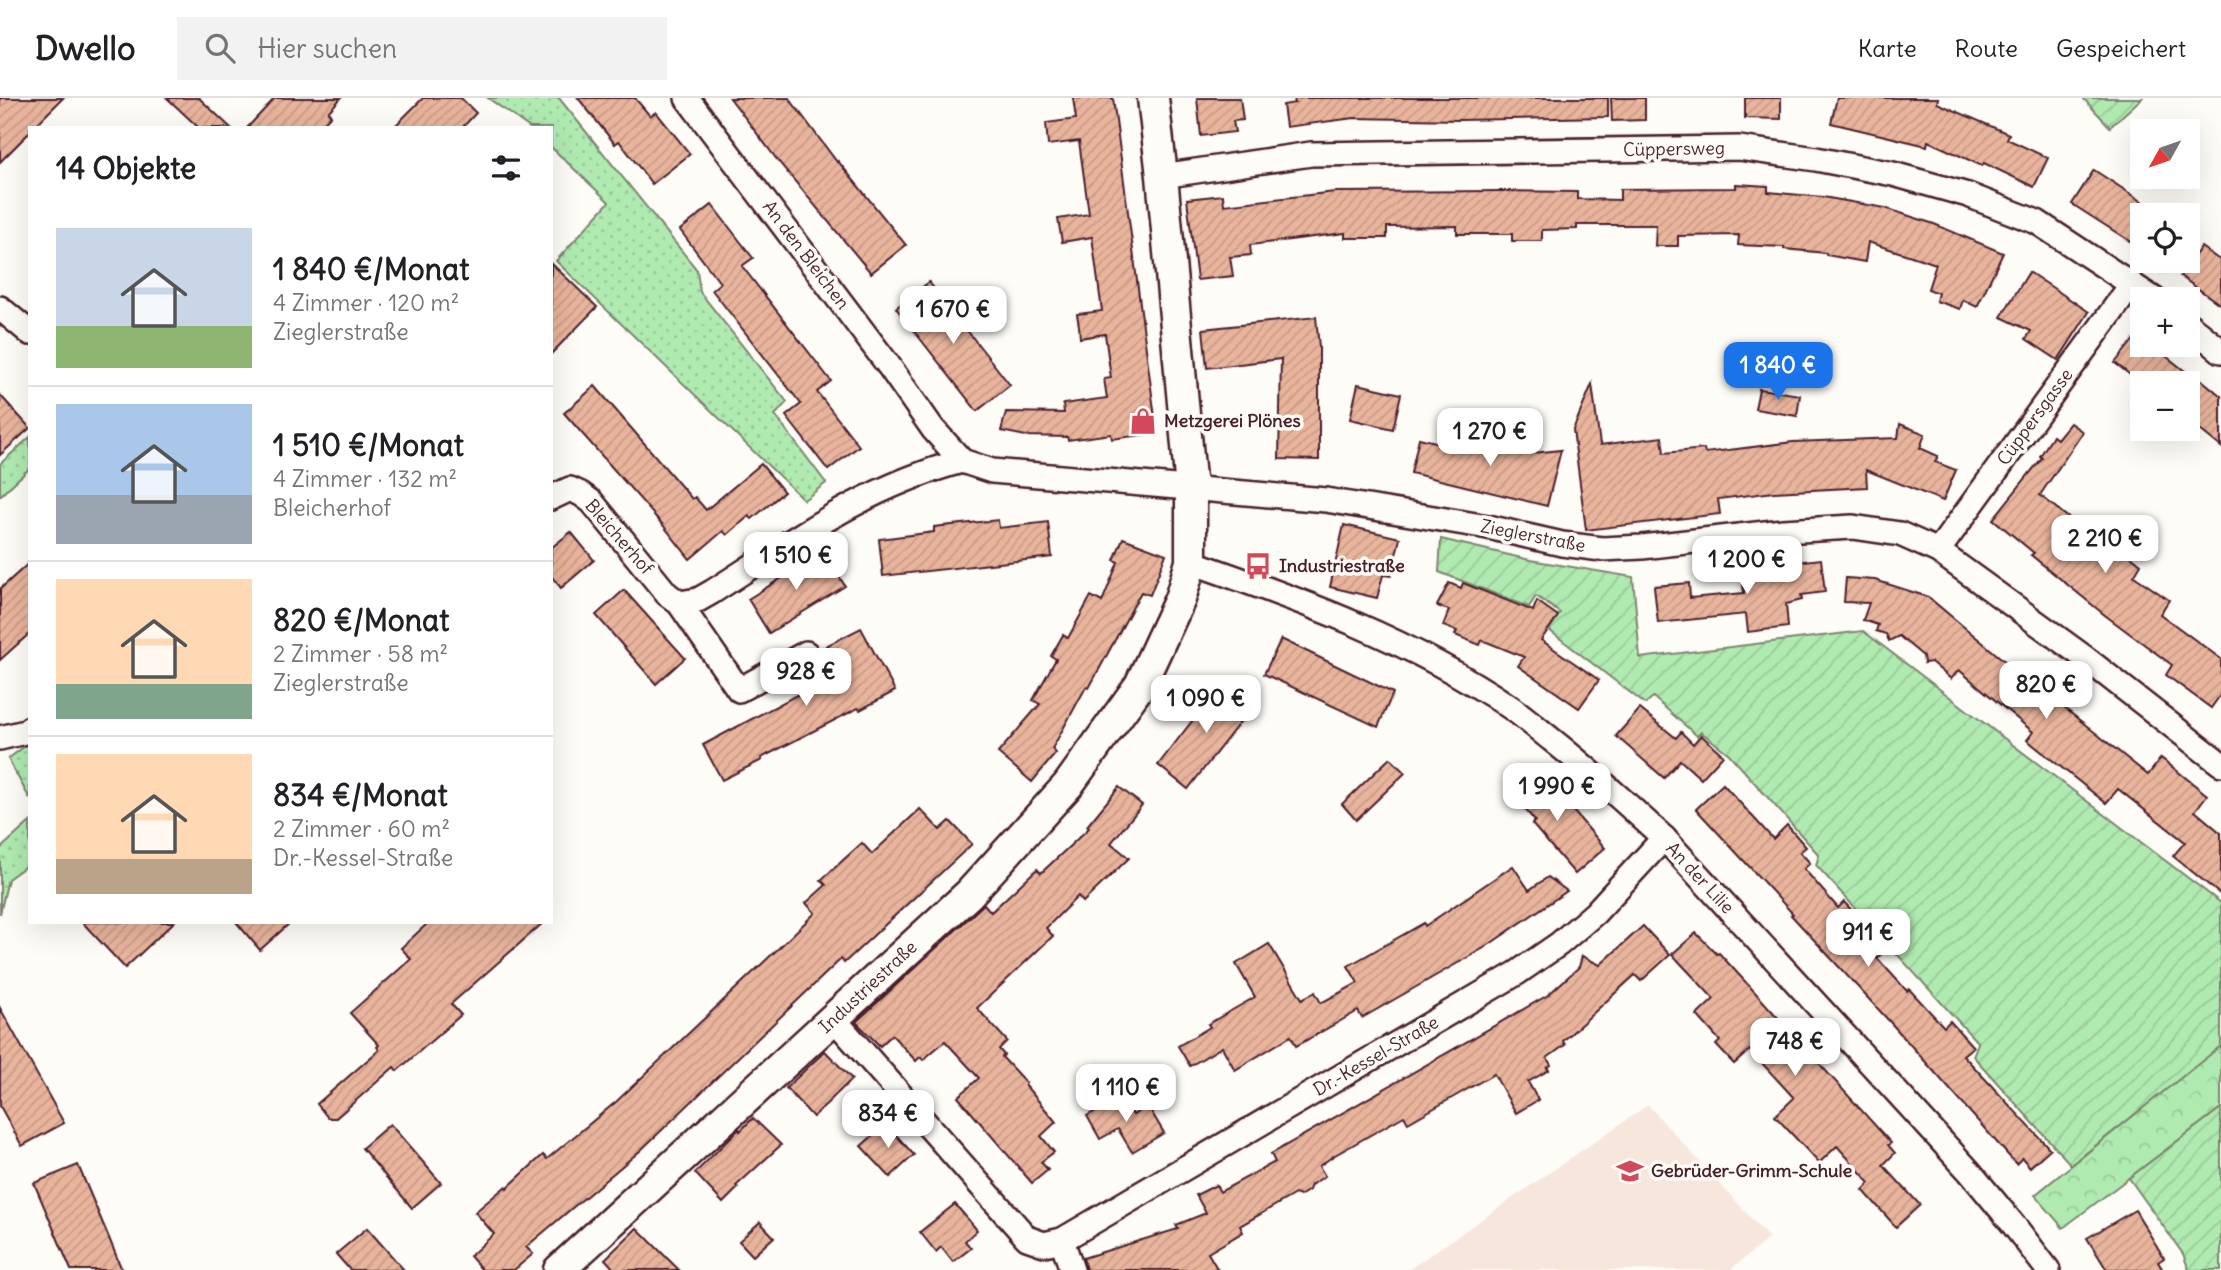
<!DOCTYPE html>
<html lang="de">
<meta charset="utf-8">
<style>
:root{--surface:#fff;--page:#f2f2f2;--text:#202124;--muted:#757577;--line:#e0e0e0;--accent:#1a73e8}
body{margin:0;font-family:Delius,sans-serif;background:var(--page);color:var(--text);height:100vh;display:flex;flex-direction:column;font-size:26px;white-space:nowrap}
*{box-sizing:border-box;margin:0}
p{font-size:23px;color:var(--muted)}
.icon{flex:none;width:38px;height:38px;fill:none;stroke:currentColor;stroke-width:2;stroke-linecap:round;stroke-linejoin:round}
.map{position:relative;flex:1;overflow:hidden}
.details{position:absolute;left:28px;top:28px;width:525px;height:798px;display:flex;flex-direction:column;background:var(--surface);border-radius:0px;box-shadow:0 7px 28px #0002}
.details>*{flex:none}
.needle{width:46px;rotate:230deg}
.buttons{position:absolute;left:2130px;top:21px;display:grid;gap:14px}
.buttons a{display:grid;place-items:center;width:70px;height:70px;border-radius:0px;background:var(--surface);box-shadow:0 7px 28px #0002;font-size:35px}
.price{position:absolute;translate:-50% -60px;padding:0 16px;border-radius:14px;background:#fff;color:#222;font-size:23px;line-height:46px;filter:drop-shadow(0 2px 4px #0008)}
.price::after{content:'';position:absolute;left:50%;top:42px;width:21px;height:16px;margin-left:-10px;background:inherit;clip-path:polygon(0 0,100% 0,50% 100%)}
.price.on{background:var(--accent);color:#fff}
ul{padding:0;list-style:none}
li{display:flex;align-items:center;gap:21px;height:175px;padding:0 28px}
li+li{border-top:2px solid var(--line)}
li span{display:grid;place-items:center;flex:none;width:196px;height:140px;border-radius:0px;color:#555}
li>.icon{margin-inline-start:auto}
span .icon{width:84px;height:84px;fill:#fffc;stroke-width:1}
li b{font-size:30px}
h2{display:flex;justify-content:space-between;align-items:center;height:84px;padding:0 28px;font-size:30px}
header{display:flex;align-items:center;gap:42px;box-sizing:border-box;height:98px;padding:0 35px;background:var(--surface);border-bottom:2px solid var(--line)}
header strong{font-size:33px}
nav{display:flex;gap:38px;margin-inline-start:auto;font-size:24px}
.search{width:490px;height:63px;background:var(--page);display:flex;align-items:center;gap:18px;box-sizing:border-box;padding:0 24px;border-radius:0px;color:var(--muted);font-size:26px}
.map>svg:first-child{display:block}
.built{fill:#f7e6dc}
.grass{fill:url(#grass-dots);stroke:#7c846e;stroke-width:2}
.park{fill:url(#park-crowns);stroke:#7c846e;stroke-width:2}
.garden{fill:url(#garden-furrows);stroke:#7c846e;stroke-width:2}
.building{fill:url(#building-hatch);stroke:#4a1f2b;stroke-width:2}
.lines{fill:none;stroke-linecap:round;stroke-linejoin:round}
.minor-casing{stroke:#4a1f2b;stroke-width:28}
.tertiary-casing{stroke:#4a1f2b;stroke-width:35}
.minor{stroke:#fdfcf7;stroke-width:23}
.tertiary{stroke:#fdfcf7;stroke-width:30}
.labels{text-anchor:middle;stroke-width:7;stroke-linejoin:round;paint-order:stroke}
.street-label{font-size:18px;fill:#4a1f2b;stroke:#fdfcf7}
.poi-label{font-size:18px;font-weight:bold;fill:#4a1f2b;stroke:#fdfcf7;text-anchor:start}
</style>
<header>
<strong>Dwello</strong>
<div class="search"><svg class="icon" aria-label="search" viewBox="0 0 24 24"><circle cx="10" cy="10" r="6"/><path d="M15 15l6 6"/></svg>Hier suchen</div>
<nav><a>Karte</a><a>Route</a><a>Gespeichert</a></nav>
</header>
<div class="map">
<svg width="2221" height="1172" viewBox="0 0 2221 1172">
<defs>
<pattern id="grass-dots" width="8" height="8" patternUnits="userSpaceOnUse" patternTransform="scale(1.75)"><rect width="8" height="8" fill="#afeab0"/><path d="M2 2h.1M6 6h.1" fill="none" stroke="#98c898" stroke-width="1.8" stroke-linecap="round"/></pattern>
<pattern id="park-crowns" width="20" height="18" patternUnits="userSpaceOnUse" patternTransform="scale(1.75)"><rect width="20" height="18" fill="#afeab0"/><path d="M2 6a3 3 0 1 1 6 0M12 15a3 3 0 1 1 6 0" fill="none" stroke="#98c898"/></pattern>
<pattern id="garden-furrows" width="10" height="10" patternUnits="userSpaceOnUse" patternTransform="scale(1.75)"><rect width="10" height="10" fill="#afeab0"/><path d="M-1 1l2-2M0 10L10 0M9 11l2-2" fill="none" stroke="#98c898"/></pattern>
<pattern id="building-hatch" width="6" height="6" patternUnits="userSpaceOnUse" patternTransform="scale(1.75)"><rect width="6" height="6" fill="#e9b49c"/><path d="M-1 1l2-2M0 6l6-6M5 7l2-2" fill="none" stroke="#c99a87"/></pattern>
</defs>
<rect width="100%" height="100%" fill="#fdfcf7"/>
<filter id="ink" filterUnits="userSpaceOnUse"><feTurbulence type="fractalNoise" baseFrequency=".0143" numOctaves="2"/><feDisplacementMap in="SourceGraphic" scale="14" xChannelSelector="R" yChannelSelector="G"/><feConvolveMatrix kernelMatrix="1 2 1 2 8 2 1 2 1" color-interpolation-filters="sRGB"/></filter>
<g filter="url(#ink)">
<polygon class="built" points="1648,1007 1769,1140 1730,1172 1408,1172"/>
<g class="grass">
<polygon points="488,0 559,0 697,172 700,194 787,304 775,317 826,385 804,402 556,163 609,104 551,49 551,30 530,30"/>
<polygon points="30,339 30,370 0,398 0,366"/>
<polygon points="30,644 30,701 8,661"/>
<polygon points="30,724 30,765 8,781 0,816 0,751"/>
</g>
<polygon class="park" points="2221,947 2221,1010 2063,1130 2035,1097"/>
<g class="garden">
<polygon points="2083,0 2142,0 2110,29"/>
<polygon points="1441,441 1530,462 1633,479 1640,560 1863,533 2221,805 2221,948 2071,1067 1973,958 1978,945 1816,767 1819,757 1729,656 1701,634 1697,638 1653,599 1645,606 1549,532 1560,515 1536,498 1529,509 1439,474"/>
<polygon points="2221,1010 2221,1172 2189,1172 2183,1156 2129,1080"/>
</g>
<g class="building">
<polygon points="0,0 63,0 33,30 30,30 30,34 0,64"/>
<polygon points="167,0 199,0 231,30 199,30"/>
<polygon points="275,0 341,0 328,14 331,17 319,30 247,30"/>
<polygon points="423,0 461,0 476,15 462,30 393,30"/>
<polygon points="578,0 635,0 650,18 656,14 690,56 652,86 619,43 615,46"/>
<polygon points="730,0 789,0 837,64 838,63 906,147 871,175 778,63"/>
<polygon points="1073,0 1113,0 1157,335 1112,341 1111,336 1068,342 1067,339 1026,338 1001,333 1006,314 1064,315 1063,306 1107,300 1104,281 1111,280 1105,236 1080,240 1079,228 1077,216 1102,213 1092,139 1062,144 1058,121 1089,116 1079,43 1048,47 1046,25 1076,21"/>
<polygon points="1197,0 1240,0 1243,22 1233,23 1235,34 1201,38"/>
<polygon points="1294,0 1608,0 1608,19 1460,22 1354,20 1286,29 1283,7 1295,5"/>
<polygon points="1611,0 1645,0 1645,22 1612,23"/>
<polygon points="1745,0 1781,0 1781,21 1745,20"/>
<polygon points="1837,0 1938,0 1937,5 2009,36 2007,41 2048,60 2034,89 1984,65 1982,68 1928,43 1927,48 1831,25"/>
<polygon points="2094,72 2163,117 2142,117 2142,151 2072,106"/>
<polygon points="1736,86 1768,88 1768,94 1823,99 1885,110 1934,126 2003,155 1977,209 1963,202 1960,211 1936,203 1938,195 1928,191 1936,166 1868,144 1865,164 1826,157 1826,155 1784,151 1784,149 1738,147 1739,137 1678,138 1678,148 1655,148 1656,127 1577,127 1577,131 1542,132 1542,143 1512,143 1512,136 1457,136 1457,128 1387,129 1387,140 1345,140 1345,135 1250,147 1251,157 1230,159 1233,178 1197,182 1187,101 1223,97 1224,107 1335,94 1504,93 1577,94 1577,101 1620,102 1620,91 1736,90"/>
<polygon points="712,107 753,160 742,168 831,283 817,294 859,348 828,372 786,318 801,306 712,192 720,185 680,132"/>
<polygon points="2201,149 2221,163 2221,207 2180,178"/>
<polygon points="551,165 597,209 551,256"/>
<polygon points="2029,174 2089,214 2058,262 2026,241 2031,233 2001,219"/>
<polygon points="929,184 1010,287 977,313 896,210"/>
<polygon points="1316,219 1319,249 1319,362 1279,361 1281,261 1207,270 1203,231"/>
<polygon points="2142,231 2142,247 2152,247 2195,281 2197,278 2221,298 2221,349 2188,322 2188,290 2191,285 2142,286 2115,265"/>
<polygon points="1358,286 1401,296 1393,331 1350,321"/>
<polygon points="1592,286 1600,347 1662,339 1664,355 1704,351 1705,355 1793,344 1898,340 1900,326 1925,336 1920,350 1938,358 1935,364 1956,372 1943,403 1866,372 1867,389 1774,394 1718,401 1720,416 1586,432 1573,332"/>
<polygon points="595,288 692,401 695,399 706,412 761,366 784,394 752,421 749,418 727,437 723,433 690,461 662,426 564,315"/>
<polygon points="1759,291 1800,297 1797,318 1755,311"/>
<polygon points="0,297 30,330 0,357"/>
<polygon points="2070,325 2083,334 2040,397 2111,454 2117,447 2141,466 2134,478 2169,502 2160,516 2221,561 2221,596 2211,610 2166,577 2172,567 2106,518 2031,457 2034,455 1993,421 2042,360 2040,358 2053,338 2057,341"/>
<polygon points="1459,339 1501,348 1502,343 1525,348 1524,356 1561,352 1547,408 1411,375 1419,340 1456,349"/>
<polygon points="998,422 999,430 1048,424 1052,459 883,478 879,441 934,434 934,429"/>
<polygon points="1344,427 1400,440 1391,478 1383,477 1377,500 1330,489"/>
<polygon points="571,434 594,462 561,490 551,478 551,450"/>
<polygon points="1123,440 1166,456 1150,497 1141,494 1089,590 1086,589 1052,651 1056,655 1032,684 998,655 1040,606 1033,602 1056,561 1051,558 1063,537 1068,540 1091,498 1102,504 1118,464 1114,462"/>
<polygon points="824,454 845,488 769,535 748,501"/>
<polygon points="1821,461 1825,494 1801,497 1802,502 1786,506 1788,529 1748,534 1746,516 1658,525 1654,488 1689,485 1690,500 1744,495 1741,470"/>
<polygon points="30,464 30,535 0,562 0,491"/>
<polygon points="1846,480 1875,482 1928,499 2056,606 2057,604 2148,677 2161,660 2207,697 2195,713 2221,735 2221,797 2173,758 2185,744 2118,691 2106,705 2027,642 2033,634 1959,572 1951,581 1931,564 1924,565 1923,558 1899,538 1889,543 1886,536 1876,533 1878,527 1863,522 1869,505 1844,504"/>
<polygon points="1449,485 1461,490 1463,485 1533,513 1537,503 1558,518 1541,542 1599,582 1579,610 1518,568 1524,559 1482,542 1480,547 1455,537 1457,533 1443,528 1449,512 1437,508"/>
<polygon points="624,492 685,560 656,586 596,517"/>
<polygon points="861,530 895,593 860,612 858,610 761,660 762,662 722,682 703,647 840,574 826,548"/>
<polygon points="1281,541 1393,595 1378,629 1264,576"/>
<polygon points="1224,582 1254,606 1188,691 1158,667"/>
<polygon points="1640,611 1676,640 1681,634 1693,646 1701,637 1723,657 1701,681 1680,662 1664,680 1616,638"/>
<polygon points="1390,660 1405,675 1356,722 1342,706"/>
<polygon points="1525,673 1533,682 1535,679 1549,696 1553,693 1560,702 1562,700 1605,750 1575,776 1532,726 1535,723 1506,689"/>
<polygon points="1723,686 1773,741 1787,727 1806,749 1800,754 1810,765 1804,771 1838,810 1844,804 1887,851 1877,860 1907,893 1909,891 1944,929 1950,923 1973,949 1963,957 2050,1051 2030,1069 2022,1060 2016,1066 1891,925 1791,817 1793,816 1696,711"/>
<polygon points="1119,689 1142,707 1111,745 1129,760 1083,804 1078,798 1046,830 1053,838 977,910 1007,943 999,951 1004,957 1002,959 1026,985 1025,987 1056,1024 1041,1038 1054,1054 1041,1064 1048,1072 1032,1085 958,999 979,980 945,943 923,962 920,959 916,963 892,937 880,948 856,924 984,806 991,814 1037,771 1041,775 1089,730 1087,728"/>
<polygon points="920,711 940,732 950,723 972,746 844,865 841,861 641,1052 526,1149 533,1156 514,1172 482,1172 470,1158 494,1136 475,1114 506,1088 507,1090 543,1057 547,1061 617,1003 782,847 815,815 806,805 826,787 821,782 841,764 862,745 872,756"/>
<polygon points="1513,768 1529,792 1548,779 1567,793 1484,850 1362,920 1358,913 1296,948 1291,938 1235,972 1222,949 1190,968 1178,948 1210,929 1208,926 1255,899 1236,866 1269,846 1302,901 1315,894 1321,905 1358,885 1348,868 1424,825 1425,828"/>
<polygon points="82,824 174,824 125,870"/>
<polygon points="236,824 291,824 260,852"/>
<polygon points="429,824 544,824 451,906 461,917 397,973 394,969 336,1020 328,1020 317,1006 379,952 377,949 379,947 350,915 411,861 401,850"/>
<polygon points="1643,828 1670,857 1641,883 1635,877 1563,943 1565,947 1547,960 1551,967 1547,970 1549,972 1528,984 1538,1002 1516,1015 1494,976 1408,1025 1404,1018 1335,1057 1319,1068 1325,1078 1311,1087 1309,1092 1300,1098 1295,1096 1240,1128 1243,1134 1208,1155 1218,1172 1086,1172 1083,1160 1178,1131 1176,1127 1206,1115 1196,1097 1216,1087 1220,1094 1275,1064 1271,1056 1548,897 1579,869 1582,858 1600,867"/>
<polygon points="1696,835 1717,856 1719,855 1762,902 1891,1045 1888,1047 1895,1055 1883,1067 1920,1107 1896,1129 1863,1092 1870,1085 1837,1048 1819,1065 1775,1018 1794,1000 1750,952 1734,966 1716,947 1720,943 1697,917 1714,901 1672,856"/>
<polygon points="0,910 64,1025 22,1048 0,1008"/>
<polygon points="825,953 852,981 813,1019 786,990"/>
<polygon points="1123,998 1133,1017 1148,1008 1164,1035 1132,1054 1118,1031 1100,1041 1087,1018"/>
<polygon points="753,1020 781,1047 736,1088 738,1090 723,1105 695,1075 739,1031 740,1033"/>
<polygon points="390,1026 441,1085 412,1110 362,1050"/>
<polygon points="886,1026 914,1057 890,1079 861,1048"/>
<polygon points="78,1067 109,1140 122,1172 71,1172 34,1085"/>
<polygon points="955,1106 977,1132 965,1143 971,1150 953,1164 941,1149 936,1154 920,1134"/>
<polygon points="2135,1112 2164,1160 2158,1164 2163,1172 2107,1172 2087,1140"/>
<polygon points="760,1124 774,1139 753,1158 739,1143"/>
<polygon points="367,1130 404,1172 350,1172 336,1156"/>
<polygon points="637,1130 679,1172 615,1172 605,1161"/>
</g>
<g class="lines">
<defs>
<g id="minor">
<polyline points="687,0 889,268 933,331 962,363 992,373 1326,402 1488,429 1562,446 1602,451 1642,449 1783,433 1853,429 1900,436 1938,453 2084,559 2221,666"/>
<polyline points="1162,78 1311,56 1739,50 1816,61 1893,76 1968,97 2037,124 2154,201"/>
<polyline points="0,210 30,235"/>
<polyline points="2188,226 2221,253"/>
<path d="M551,400L570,391L581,396L592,404L667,496L679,505L698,502L712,494C795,441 865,389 962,363"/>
<polyline points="1938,453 2132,186"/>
<path d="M1191,464C1301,502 1413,543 1510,609C1525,619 1538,631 1552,642C1591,673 1627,706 1664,740L1969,1073L2013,1126L2048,1172"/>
<polyline points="679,505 739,592 806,555"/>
<polyline points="0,640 25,634 30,630"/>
<polyline points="834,921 1027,1140 1044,1146 1062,1142 1517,875 1559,846 1595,815 1664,740"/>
<polyline points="1062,1142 1072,1172"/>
</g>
<polyline id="tertiary" points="559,1172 969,796 1068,687 1140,587 1180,501 1191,464 1191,391 1162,78 1153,0"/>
</defs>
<use href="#minor" class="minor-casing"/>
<use href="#tertiary" class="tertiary-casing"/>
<use href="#minor" class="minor"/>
<use href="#tertiary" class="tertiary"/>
</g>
</g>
<defs>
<symbol id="shop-bare" viewBox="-9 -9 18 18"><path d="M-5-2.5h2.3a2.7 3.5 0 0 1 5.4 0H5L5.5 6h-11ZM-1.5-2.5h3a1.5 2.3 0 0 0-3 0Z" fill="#d1495b" stroke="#fdfcf7" stroke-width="2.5" paint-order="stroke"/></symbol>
<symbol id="bus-bare" viewBox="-9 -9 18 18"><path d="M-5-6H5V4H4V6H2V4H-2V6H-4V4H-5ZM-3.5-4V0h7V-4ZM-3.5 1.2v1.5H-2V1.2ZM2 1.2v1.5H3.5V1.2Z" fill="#d1495b" stroke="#fdfcf7" stroke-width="2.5" paint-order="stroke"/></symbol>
<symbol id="school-bare" viewBox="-9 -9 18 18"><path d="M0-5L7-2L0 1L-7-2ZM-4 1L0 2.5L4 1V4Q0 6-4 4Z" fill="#d1495b" stroke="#fdfcf7" stroke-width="2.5" paint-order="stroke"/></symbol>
</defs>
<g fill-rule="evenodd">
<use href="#shop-bare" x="1124" y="304" width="38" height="38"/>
<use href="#bus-bare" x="1239" y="449" width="38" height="38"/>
<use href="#school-bare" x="1611" y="1054" width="38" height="38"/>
</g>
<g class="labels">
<g class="street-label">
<text transform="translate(1674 51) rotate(-1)" y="6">Cüppersweg</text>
<text transform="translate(806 157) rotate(53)" y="6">An den Bleichen</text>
<text transform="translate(2035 319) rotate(-54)" y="6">Cüppersgasse</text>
<text transform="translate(1533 438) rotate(11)" y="6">Zieglerstraße</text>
<text transform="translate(619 439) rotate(49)" y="6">Bleicherhof</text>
<text transform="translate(1700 780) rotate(47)" y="6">An der Lilie</text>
<text transform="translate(868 889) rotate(-43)" y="6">Industriestraße</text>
<text transform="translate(1376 958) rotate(-30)" y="6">Dr.-Kessel-Straße</text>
</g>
<g class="poi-label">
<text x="1164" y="329">Metzgerei Plönes</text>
<text x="1279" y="474">Industriestraße</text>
<text x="1651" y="1079">Gebrüder-Grimm-Schule</text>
</g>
</g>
</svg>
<div class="buttons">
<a><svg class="needle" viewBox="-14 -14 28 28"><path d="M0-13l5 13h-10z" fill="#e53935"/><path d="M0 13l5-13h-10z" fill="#757577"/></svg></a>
<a><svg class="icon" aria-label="locate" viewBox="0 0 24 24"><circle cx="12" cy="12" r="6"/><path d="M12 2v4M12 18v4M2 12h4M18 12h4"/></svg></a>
<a>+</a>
<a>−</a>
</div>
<b class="price" style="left:953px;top:248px">1 670 €</b>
<b class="price on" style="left:1778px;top:304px">1 840 €</b>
<b class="price" style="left:1490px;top:370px">1 270 €</b>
<b class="price" style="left:2105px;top:477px">2 210 €</b>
<b class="price" style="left:796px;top:494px">1 510 €</b>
<b class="price" style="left:1747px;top:498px">1 200 €</b>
<b class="price" style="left:806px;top:610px">928 €</b>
<b class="price" style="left:2046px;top:623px">820 €</b>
<b class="price" style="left:1206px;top:637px">1 090 €</b>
<b class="price" style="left:1557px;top:725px">1 990 €</b>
<b class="price" style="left:1868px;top:871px">911 €</b>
<b class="price" style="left:1795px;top:980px">748 €</b>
<b class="price" style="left:1126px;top:1026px">1 110 €</b>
<b class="price" style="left:888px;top:1052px">834 €</b>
<section class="details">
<h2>14 Objekte<svg class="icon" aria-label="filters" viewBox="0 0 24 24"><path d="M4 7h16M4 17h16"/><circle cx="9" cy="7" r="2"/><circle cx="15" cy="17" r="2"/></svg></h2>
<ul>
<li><span style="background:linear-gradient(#c9d6e8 70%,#8fb573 0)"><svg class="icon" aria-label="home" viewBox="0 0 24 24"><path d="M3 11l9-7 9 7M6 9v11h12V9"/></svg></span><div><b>1 840 €/Monat</b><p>4 Zimmer · 120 m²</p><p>Zieglerstraße</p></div></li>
<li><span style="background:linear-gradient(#a9c7e8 65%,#9aa5b1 0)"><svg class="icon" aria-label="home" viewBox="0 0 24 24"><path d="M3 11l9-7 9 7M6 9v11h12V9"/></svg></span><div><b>1 510 €/Monat</b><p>4 Zimmer · 132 m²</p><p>Bleicherhof</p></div></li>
<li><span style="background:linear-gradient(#ffd9b3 75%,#7fa58c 0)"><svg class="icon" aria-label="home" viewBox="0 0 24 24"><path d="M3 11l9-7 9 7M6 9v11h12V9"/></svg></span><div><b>820 €/Monat</b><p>2 Zimmer · 58 m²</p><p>Zieglerstraße</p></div></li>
<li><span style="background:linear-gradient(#ffd9b3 75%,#b9a48a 0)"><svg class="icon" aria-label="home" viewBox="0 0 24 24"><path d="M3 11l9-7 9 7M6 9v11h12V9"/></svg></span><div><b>834 €/Monat</b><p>2 Zimmer · 60 m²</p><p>Dr.-Kessel-Straße</p></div></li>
</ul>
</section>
</div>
